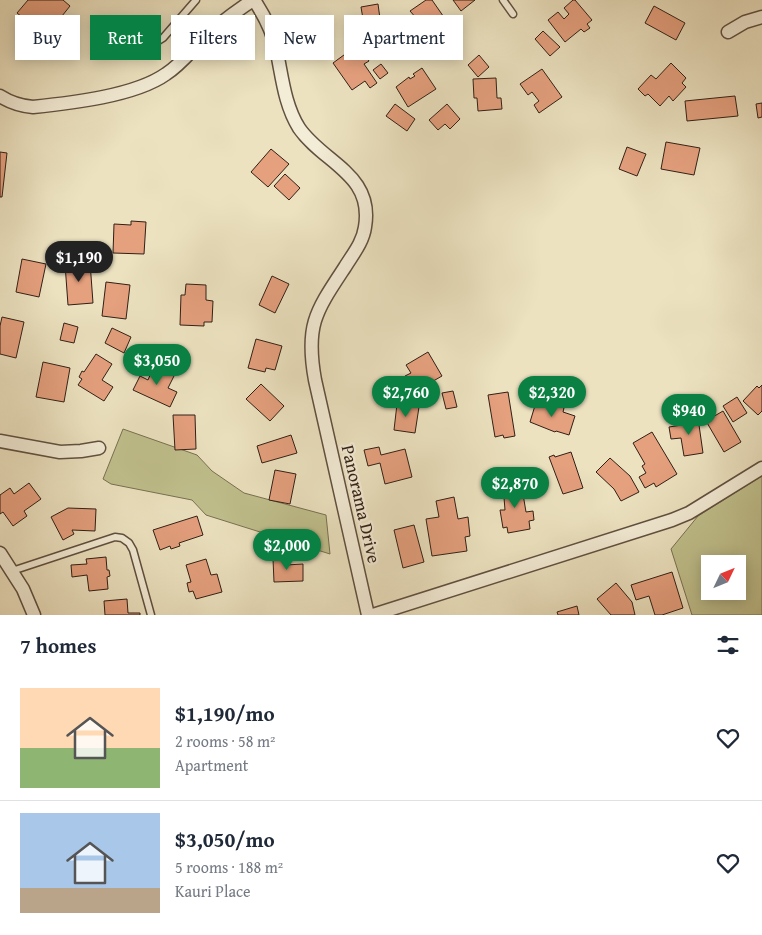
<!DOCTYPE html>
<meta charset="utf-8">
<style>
:root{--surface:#fff;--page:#f6f6f7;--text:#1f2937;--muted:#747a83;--line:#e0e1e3;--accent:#0b8043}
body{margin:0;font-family:"Gentium Book Plus",serif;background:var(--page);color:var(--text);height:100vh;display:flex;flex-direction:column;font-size:19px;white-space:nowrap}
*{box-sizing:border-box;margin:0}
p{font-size:16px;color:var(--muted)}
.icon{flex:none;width:28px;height:28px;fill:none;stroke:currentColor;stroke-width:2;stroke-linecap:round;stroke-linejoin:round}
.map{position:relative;height:615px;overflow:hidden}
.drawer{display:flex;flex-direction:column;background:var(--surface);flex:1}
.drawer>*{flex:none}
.hud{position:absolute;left:15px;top:15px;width:500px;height:45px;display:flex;gap:10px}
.needle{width:32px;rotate:47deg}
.buttons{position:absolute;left:701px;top:555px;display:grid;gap:10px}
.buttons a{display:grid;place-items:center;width:45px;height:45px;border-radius:0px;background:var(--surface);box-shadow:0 2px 12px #0003;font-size:25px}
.price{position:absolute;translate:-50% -42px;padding:0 11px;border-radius:18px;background:var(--accent);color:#fff;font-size:16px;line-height:32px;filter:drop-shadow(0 1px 2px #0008)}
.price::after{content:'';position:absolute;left:50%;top:30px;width:15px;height:11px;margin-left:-8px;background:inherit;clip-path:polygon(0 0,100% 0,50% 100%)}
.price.selected{background:#222;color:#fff}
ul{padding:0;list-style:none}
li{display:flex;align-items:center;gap:15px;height:125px;padding:0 20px}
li+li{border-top:1px solid var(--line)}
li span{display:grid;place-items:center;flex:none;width:140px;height:100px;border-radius:0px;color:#555}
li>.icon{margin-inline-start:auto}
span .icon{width:60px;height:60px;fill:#fffc;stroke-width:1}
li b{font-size:21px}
h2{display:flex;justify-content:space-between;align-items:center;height:60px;padding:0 20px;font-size:21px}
.tag{padding:0 18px;border-radius:0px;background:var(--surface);box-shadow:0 2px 12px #0003;font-size:18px;line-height:45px}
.tag.selected{background:var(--accent);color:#fff}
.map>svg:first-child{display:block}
.green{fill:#c0c08d;stroke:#787052;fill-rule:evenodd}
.building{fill:#e5a07e;stroke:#311f16}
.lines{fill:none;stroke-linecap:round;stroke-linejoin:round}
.lane-casing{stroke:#605040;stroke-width:9}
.street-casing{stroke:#605040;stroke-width:15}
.lane{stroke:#f3ecd6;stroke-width:6}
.street{stroke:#f3ecd6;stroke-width:12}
.labels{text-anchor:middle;stroke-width:4.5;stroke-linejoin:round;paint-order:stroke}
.street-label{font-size:18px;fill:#311f16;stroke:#f3ecd6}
</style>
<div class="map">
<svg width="762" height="615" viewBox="0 0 762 615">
<rect width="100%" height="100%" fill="#ece2c0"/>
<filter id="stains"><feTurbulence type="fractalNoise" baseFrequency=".004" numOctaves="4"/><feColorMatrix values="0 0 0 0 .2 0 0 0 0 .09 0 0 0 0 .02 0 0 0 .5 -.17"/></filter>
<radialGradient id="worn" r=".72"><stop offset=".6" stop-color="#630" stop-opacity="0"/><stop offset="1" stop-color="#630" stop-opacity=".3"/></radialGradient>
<g class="green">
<polygon points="123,429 197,455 212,471 244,493 326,515 330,554 206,515 192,500 111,484 103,479"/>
<path d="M762,476V615H692L671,549L698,516ZM710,564H738V591H710Z"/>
</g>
<g class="building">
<polygon points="28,0 63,0 70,6 46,36 17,13"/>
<polygon points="426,0 432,0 448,23 431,35 410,11"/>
<polygon points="453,0 475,0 461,11"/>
<polygon points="573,0 575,0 592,20 587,24 590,28 584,32 581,29 565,42 548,20 558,12 564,19 569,14 564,8"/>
<polygon points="378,4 381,26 395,32 385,55 369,48 370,44 358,38 364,25 361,7"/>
<polygon points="654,6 685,23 676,40 645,23"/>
<polygon points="543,31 560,47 550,56 535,39"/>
<polygon points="356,43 369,61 364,64 377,83 370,88 365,81 352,90 333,63 348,52 346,49"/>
<polygon points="479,55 489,67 478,77 468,65"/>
<polygon points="671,63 686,78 682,83 686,87 673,101 669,96 660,106 648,94 645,96 638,89 651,75 656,79"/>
<polygon points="381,64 388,73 380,79 373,70"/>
<polygon points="422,68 436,89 408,107 396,87 409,77 410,79 415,76 413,74"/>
<polygon points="542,69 562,97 539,113 534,105 539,101 532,92 528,95 520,84"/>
<polygon points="496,78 497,98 501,98 502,109 478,111 477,98 474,98 473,79"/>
<polygon points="735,96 738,116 687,121 685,101"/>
<polygon points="762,103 762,117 758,118 756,104"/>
<polygon points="395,104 415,119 407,131 386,116"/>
<polygon points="447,104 460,119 450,129 445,124 438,130 429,120"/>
<polygon points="666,142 700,148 694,175 661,169"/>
<polygon points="627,147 646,154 637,176 619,169"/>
<polygon points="271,149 289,164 268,187 251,172"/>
<polygon points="0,152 7,153 2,197 0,197"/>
<polygon points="285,174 300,188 289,200 274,186"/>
<polygon points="131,221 146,222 144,254 113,253 114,224 131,225"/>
<polygon points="22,259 46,264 39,297 16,292"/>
<polygon points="90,262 93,303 68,305 65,264"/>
<polygon points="272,276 289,284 275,313 259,305"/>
<polygon points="106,282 130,285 126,319 102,316"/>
<polygon points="186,284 206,285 206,300 213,301 212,322 204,322 204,326 180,325 181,295 185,295"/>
<polygon points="2,317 24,322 16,358 0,354 0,326"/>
<polygon points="64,323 78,327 74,343 60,340"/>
<polygon points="112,328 131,337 124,353 105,343"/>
<polygon points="256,339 282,346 275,370 266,368 265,372 248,368"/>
<polygon points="428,352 442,376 414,392 405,376 411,373 406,365"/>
<polygon points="96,354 112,364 102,380 113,387 104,401 78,385 82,379 79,377 82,371 84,372"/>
<polygon points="156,361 163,364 161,368 175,374 168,388 177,392 170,407 133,390 140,376 148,380"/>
<polygon points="43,362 70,368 64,402 36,397"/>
<polygon points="261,384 284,406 270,421 246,399"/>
<polygon points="762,385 762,411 758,415 743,401 757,386 759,388"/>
<polygon points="453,391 457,407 446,409 442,393"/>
<polygon points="508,392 515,436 504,438 503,435 495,437 488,395"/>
<polygon points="737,397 747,413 733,422 723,406"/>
<polygon points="537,399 564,408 563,412 575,416 569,435 556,431 555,432 530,422"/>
<polygon points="397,404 419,407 415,433 394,430"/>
<polygon points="723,411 741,442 724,452 706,421"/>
<polygon points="173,415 195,415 196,449 175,450"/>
<polygon points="698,418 703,453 684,456 681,438 671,439 669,427 682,425 681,420"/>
<polygon points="652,432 677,474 656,487 654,483 645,488 639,477 646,473 642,466 645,464 633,443"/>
<polygon points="291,435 297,453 262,463 257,446"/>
<polygon points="379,447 381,455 405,449 412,477 385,484 380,463 368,466 364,450"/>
<polygon points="571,452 583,488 563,494 549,457 554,455 555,457"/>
<polygon points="610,458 630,476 639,492 621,501 614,489 596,472"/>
<polygon points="275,470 296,474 290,504 269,500"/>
<polygon points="521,482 526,512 533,511 534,520 529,521 530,529 508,533 507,527 503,528 500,510 505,510 503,485"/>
<polygon points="29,483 41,499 24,511 27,516 13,526 3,512 0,514 0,495 10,488 14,494"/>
<polygon points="454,497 458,519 468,517 470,536 465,537 467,551 432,556 426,519 439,517 436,501"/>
<polygon points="68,508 96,509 95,531 72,530 74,534 63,540 51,517"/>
<polygon points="197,516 203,535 179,543 180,546 171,549 170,546 160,550 153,530"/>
<polygon points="414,525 424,562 403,568 394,530"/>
<polygon points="106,557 107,570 109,570 110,576 107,577 108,589 89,591 87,575 72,577 71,565 87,564 86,559"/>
<polygon points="286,558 286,565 303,564 303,581 274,582 273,559"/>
<polygon points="206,559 211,575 217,574 222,592 196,599 193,591 189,592 187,583 191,582 186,565"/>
<polygon points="672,572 683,608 662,615 655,615 649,596 636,600 631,585"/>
<polygon points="616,583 632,602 635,615 611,615 597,599"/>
<polygon points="127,599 128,613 140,613 140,615 105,615 104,601"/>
<polygon points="577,606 579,615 558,615 557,612"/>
</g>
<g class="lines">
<defs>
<g id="lane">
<polyline points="503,0 513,14"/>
<polyline points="126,55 155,43 163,38 196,0"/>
<polyline points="12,571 115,537 122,538 129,543 133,550 151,615"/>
</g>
<g id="street">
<path d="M254,0C264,15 272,30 276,48C282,75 284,104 299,128C323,163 374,174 365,227C363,242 353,254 345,267C316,311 305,325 315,380L368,615"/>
<polyline points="728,32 745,22 762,17"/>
<path d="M0,96C11,103 21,106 33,107C71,103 135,96 166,74C180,65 190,52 202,40C217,25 235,12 253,0"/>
<polyline points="0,441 60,452 81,451 99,448"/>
<polyline points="0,553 23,589 34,615"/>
<polyline points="373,615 672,520 689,513 762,468"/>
</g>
</defs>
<use href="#lane" class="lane-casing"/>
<use href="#street" class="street-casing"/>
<use href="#lane" class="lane"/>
<use href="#street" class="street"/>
</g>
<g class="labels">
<g class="street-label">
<text transform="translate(361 504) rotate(77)" y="6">Panorama Drive</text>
</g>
</g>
<rect width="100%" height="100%" filter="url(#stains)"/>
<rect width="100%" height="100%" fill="url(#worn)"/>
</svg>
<div class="buttons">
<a><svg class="needle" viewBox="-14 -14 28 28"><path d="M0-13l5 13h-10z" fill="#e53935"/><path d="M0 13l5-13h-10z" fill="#747a83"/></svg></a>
</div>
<b class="price selected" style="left:79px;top:283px">$1,190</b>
<b class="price" style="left:157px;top:386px">$3,050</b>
<b class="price" style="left:406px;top:418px">$2,760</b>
<b class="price" style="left:552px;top:418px">$2,320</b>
<b class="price" style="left:689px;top:436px">$940</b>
<b class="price" style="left:515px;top:509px">$2,870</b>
<b class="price" style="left:287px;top:571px">$2,000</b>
<div class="hud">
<a class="tag">Buy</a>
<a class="tag selected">Rent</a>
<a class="tag">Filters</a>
<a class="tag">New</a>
<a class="tag">Apartment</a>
</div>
</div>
<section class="drawer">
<h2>7 homes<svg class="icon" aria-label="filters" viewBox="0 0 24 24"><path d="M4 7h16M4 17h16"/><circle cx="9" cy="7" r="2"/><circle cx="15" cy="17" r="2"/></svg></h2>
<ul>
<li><span style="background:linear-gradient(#ffd9b3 60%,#8fb573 0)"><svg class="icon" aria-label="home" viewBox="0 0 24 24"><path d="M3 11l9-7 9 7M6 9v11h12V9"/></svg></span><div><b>$1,190/mo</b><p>2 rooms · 58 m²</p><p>Apartment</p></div><svg class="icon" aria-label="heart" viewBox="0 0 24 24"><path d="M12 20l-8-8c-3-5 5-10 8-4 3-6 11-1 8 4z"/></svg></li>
<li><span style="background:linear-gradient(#a9c7e8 75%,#b9a48a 0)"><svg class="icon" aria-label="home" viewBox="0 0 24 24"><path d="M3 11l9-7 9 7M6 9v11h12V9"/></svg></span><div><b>$3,050/mo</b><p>5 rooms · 188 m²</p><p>Kauri Place</p></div><svg class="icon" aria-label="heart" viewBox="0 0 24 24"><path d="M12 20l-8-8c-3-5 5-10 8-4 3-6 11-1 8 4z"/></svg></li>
</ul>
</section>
